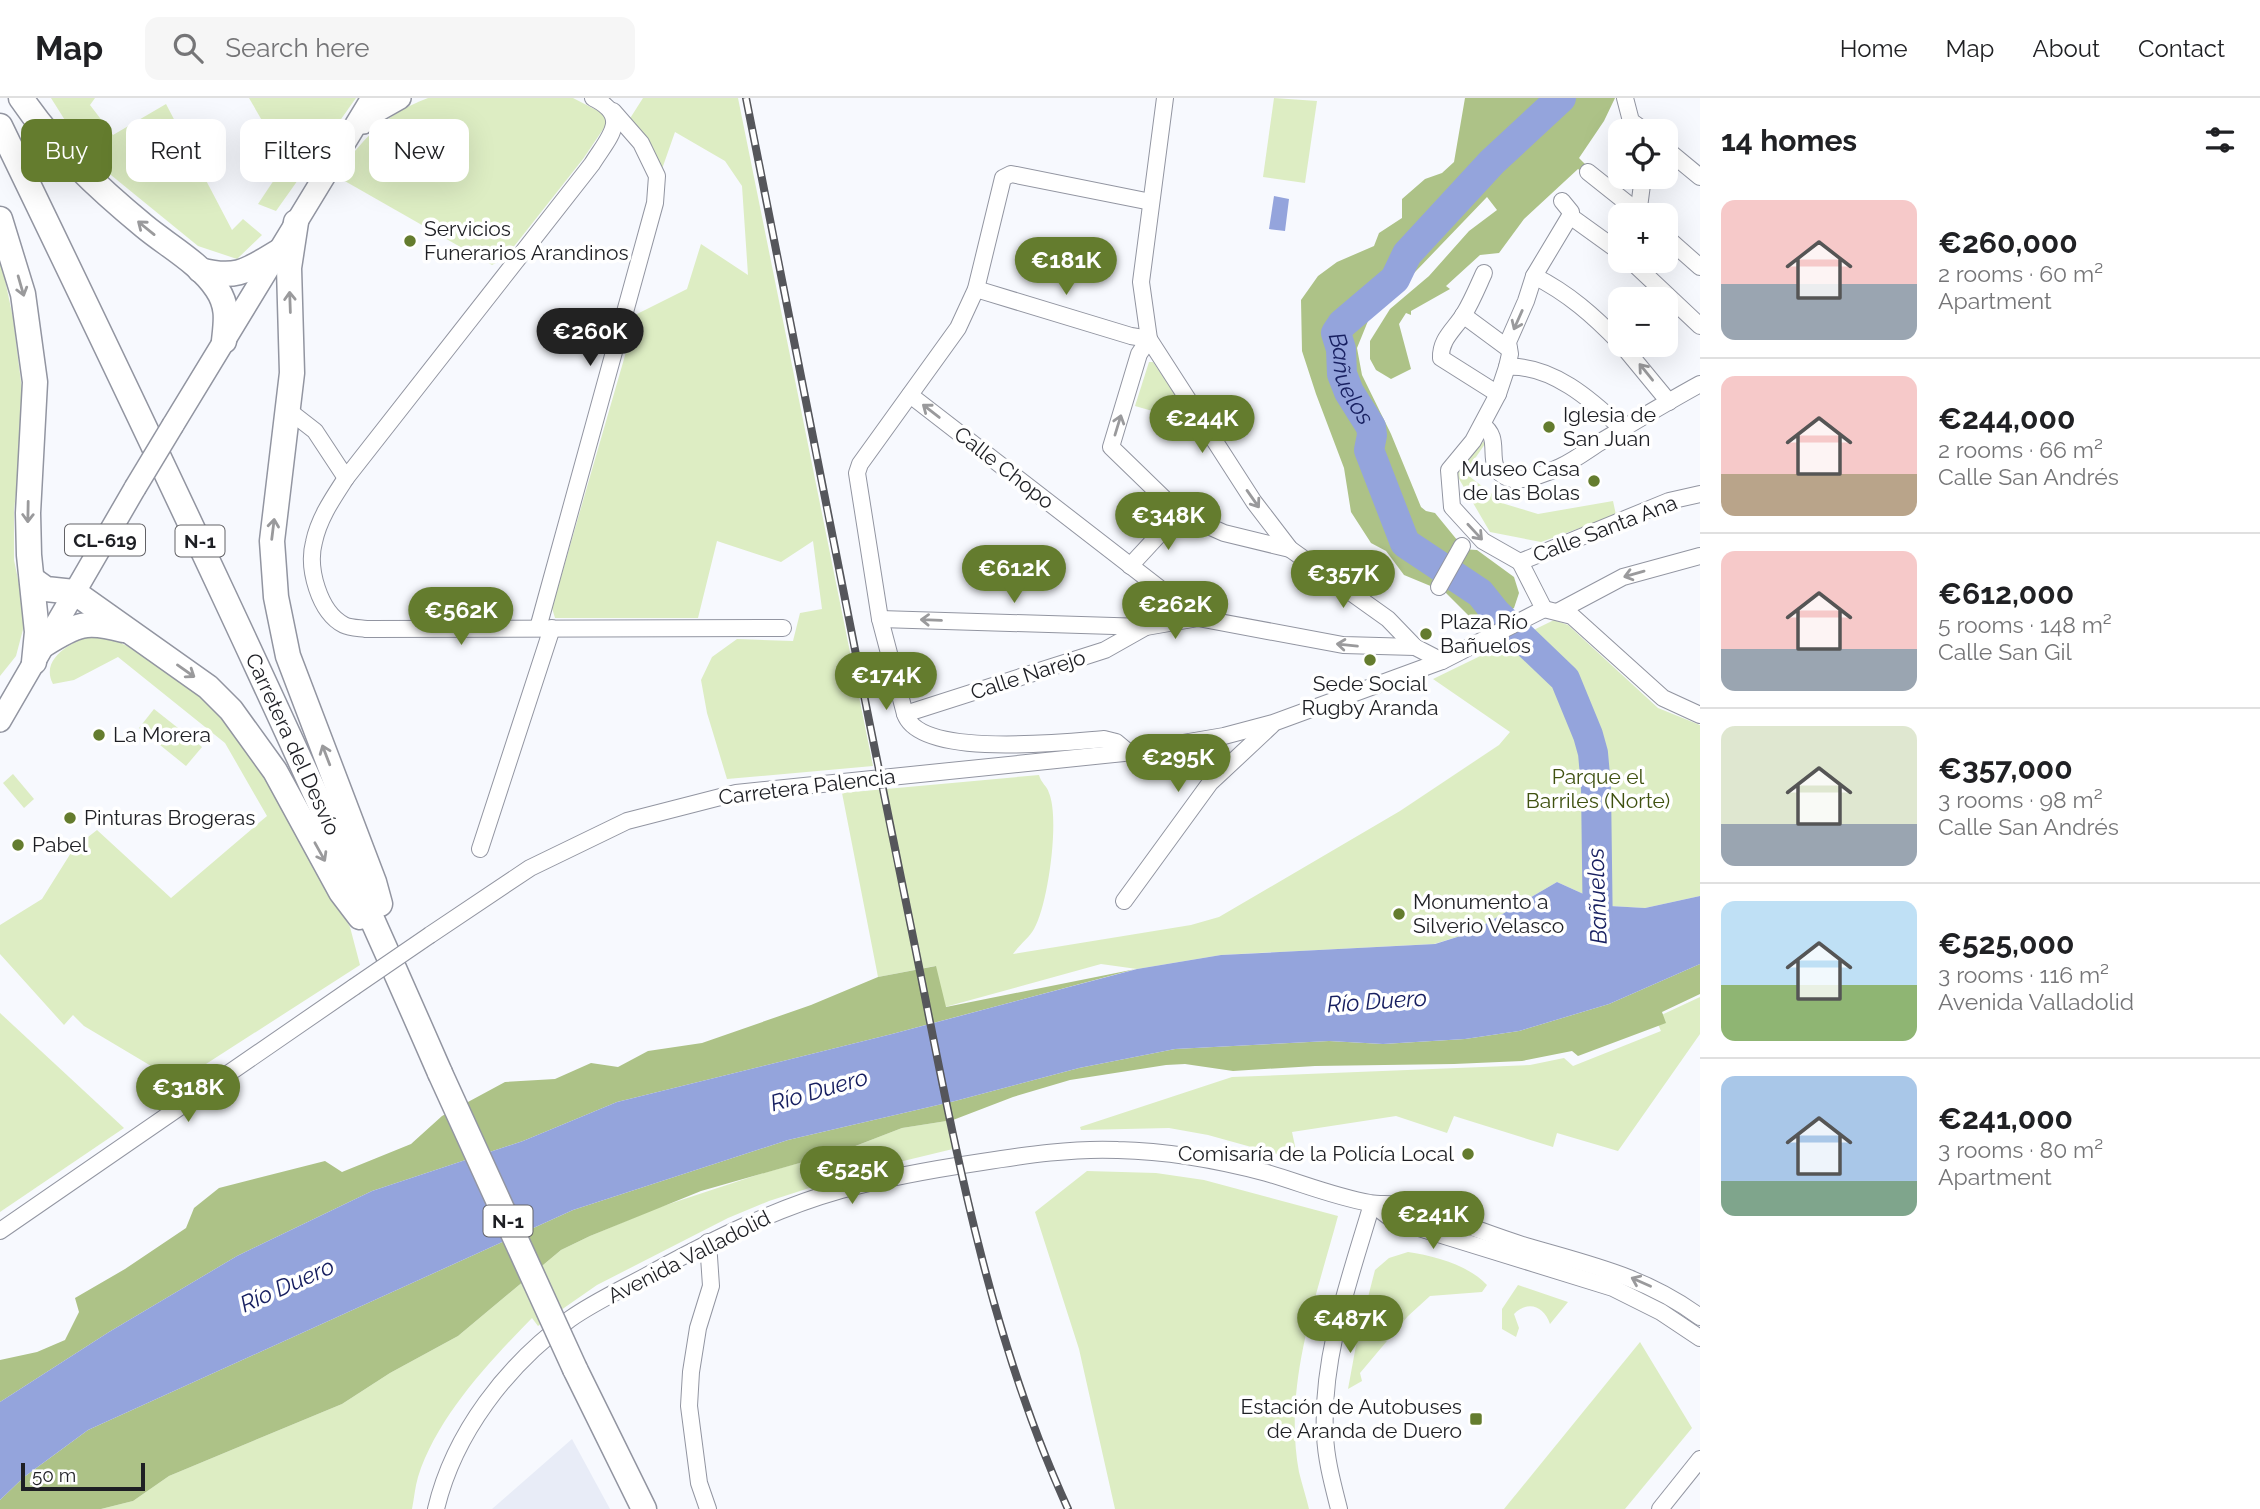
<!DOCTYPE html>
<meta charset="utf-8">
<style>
:root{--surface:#fff;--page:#f6f6f6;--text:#202124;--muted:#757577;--line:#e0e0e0;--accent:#647c2e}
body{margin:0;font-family:Raleway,sans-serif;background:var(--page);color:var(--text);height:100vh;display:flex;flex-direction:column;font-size:26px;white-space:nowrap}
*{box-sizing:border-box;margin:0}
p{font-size:23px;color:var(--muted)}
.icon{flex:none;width:38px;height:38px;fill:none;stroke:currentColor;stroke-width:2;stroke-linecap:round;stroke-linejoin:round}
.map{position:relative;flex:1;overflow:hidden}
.side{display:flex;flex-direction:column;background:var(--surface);width:560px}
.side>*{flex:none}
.banner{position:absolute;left:21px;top:21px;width:665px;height:63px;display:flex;gap:14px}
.controls{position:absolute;left:1608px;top:21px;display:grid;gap:14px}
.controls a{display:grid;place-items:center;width:70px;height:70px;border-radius:14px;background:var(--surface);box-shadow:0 7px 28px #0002;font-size:35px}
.scale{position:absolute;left:21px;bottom:18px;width:124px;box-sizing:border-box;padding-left:7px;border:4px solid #1e1f24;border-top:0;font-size:19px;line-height:24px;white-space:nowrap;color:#1e1f24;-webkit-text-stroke:5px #fff;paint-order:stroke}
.price{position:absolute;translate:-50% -60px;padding:0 16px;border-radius:24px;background:var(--accent);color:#fff;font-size:23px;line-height:46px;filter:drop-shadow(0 2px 4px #0008)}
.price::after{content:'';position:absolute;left:50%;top:42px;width:21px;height:16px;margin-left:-10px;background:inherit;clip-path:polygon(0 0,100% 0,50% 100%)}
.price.active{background:#222;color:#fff}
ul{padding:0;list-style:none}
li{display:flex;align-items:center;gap:21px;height:175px;padding:0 21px}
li+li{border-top:2px solid var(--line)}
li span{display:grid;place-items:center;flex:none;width:196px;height:140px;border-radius:14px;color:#555}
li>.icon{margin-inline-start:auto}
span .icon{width:84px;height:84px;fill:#fffc;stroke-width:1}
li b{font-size:30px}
h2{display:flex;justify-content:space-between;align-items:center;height:84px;padding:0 21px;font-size:30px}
.chip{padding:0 24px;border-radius:14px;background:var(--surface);box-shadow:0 7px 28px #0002;font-size:24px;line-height:63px}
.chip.active{background:var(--accent);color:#fff}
header{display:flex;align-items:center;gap:42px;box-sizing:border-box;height:98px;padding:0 35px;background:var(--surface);border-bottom:2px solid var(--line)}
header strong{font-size:33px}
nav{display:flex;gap:38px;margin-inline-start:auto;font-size:24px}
.search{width:490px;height:63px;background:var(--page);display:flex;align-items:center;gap:18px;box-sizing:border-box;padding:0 24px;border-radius:14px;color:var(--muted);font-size:26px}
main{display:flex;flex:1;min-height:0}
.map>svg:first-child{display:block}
.built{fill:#e8ecf7}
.green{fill:#ddedc3}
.forest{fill:#adc287}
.water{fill:#94a4dc}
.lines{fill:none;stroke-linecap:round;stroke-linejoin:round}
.river{stroke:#94a4dc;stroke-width:30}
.minor-casing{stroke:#9295a1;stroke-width:18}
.major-casing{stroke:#9295a1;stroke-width:24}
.highway-casing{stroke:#9295a1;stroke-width:27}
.minor{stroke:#fff;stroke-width:16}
.major{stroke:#fff;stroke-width:21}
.highway{stroke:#fff;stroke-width:24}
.rail-casing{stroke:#55565b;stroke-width:8}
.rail{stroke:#fff;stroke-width:5;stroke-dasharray:16;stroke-linecap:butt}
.minor-bridge-casing{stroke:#9295a1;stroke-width:18;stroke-linecap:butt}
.major-bridge-casing{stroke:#9295a1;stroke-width:24;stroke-linecap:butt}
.highway-bridge-casing{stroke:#9295a1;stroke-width:27;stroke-linecap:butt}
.minor-bridge{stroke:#fff;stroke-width:16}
.major-bridge{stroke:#fff;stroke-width:21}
.highway-bridge{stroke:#fff;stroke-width:24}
.oneway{stroke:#9a9a9c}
.poi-dot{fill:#647c2e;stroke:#fff;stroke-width:2.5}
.labels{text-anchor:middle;stroke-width:7;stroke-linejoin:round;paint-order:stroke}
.shield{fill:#fff;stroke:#626266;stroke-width:2}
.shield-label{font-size:19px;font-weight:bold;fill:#1e1f24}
.poi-label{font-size:21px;fill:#1e1f24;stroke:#fff;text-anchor:start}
.street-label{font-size:21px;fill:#1e1f24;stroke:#fff}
.park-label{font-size:21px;fill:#3f5110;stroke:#fff}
.water-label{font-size:23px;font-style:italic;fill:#182061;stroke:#fff}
</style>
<header>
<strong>Map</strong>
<div class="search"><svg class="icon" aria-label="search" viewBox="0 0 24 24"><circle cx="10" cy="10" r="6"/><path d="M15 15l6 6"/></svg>Search here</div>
<nav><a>Home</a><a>Map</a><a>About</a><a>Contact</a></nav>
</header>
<main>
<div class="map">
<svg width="1700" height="1411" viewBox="0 0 1700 1411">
<rect width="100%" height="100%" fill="#f7f9fe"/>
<polygon class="built" points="572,1341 610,1411 492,1411"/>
<g class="green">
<polygon points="51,0 95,0 90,7 113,37 166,6 232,132 243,121 262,137 237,161 198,148 106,73 68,27"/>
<polygon points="249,0 356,0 276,113 258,106 286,64"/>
<path d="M428,0H573L602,15L608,24L583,61L504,161L492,167L336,78C363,41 383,17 428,0Z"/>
<polygon points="643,0 738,0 873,668 727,681 707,615 701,582 712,559 737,541 793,543 800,515 822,511 813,443 781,464 717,443 698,520 555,520 552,510 637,216 687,191 701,146 748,177 742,88 725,63 675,34 662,71 629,22"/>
<polygon points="1274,0 1317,3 1305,85 1263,79"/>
<polygon points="0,158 13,220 25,316 14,412 14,462 26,520 16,558 0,578"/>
<polygon points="1149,264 1153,264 1177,299 1156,314 1135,308"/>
<polygon points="1485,342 1487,343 1465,375 1505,406 1538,416 1613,403 1616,417 1541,444 1490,434 1455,374"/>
<path d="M1554,522L1568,527L1658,610L1700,627V798L1645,810L1610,808L1557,784L1470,835L1434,846L1221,857L1137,871L1101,866L945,909L935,868L878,879L842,695L1039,677C1041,685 1047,688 1049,695C1060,721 1048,807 1034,831C1029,840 1018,848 1013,856L1191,827L1219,819L1400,713L1499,647L1510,634L1433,581Z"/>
<path d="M100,535L127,548L201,597L231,627L270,688L350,829L360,867L178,984L84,928L73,917L64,927L0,856V827L42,801L74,750L97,732L171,800L267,718L225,645L118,559L74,582L53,586C38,558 79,540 100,535Z"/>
<polygon points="154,611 202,649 186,668 139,630"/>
<polygon points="13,676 34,701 24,710 3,685"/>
<polygon points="1700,899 1700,936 1618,1053 1557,1035 1553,1049 1454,1018 1447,1035 1396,1018 1292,1034 1298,1062 1208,1037 1169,1030 1081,1032 1080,1029 1232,979 1530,967 1564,960 1573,968 1661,933 1655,920"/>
<polygon points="0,915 124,1030 0,1114"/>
<path d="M953,1022L957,1050L862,1073L769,1103L728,1120L597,1187L538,1228L532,1220C489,1264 437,1319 418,1379C415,1389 414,1401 412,1411H101L133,1403L169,1378L342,1306L390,1275L458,1238L561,1152L590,1138L657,1110L760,1076L845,1052L902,1030Z"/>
<path d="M1087,1073L1156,1075L1204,1082L1338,1118C1316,1200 1283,1288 1299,1374C1302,1386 1306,1399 1309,1411H1115L1079,1251L1035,1114Z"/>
<path d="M1408,1154C1435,1158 1468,1167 1487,1187L1482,1194L1430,1198L1408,1218L1360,1275L1362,1283L1348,1291L1357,1242L1375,1172L1389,1160Z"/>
<path d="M1518,1187L1568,1204L1550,1226C1544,1208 1528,1202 1514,1216L1519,1230L1516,1239L1502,1231V1211Z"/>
<polygon points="1640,1244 1692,1330 1625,1411 1504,1411"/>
</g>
<g class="forest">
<polygon points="1465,0 1615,0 1604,23 1579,60 1590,71 1587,77 1578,71 1524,121 1499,155 1480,157 1446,188 1450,191 1411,213 1411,217 1406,215 1399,226 1411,271 1391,281 1376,272 1370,261 1370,243 1390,211 1429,178 1469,133 1497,112 1487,99 1368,223 1357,250 1362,277 1391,336 1421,409 1426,413 1435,415 1462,448 1460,451 1477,452 1514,479 1519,495 1514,510 1480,529 1445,494 1404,477 1386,453 1371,445 1351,414 1344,370 1316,296 1302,253 1301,202 1318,178 1337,164 1374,148 1379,135 1402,120 1402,101 1425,81 1442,75 1454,64"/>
<polygon points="1700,866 1700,896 1662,914 1666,925 1578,958 1572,953 1522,963 1454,966 1315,968 1233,973 1185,966 1166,967 1070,982 1013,999 953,1022 902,1030 845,1052 701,1093 590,1138 561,1152 458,1238 390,1275 342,1306 169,1378 133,1403 101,1411 0,1411 0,1402 24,1379 88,1332 573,1112 788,1042 955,1003 1079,970 1175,951 1329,943 1383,946 1465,941 1519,933 1609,906"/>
<polygon points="936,868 946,909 1136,871 892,936 617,1004 523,1043 372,1093 237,1158 109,1234 0,1304 0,1262 37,1254 65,1242 79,1214 75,1200 125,1171 186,1130 194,1110 219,1090 325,1063 342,1074 411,1046 442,1018 505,984 555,981 591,965 618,969 648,953 702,945 811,907 878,879"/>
</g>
<g class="water">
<polygon points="1274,98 1289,101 1285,133 1269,131"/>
<polygon points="1557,784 1610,808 1645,810 1700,798 1700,866 1609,906 1519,933 1465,941 1383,946 1329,943 1175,951 1079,970 955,1003 788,1042 573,1112 88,1332 24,1379 0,1402 0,1304 109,1234 237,1158 372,1093 523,1043 617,1004 892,936 1137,871 1221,857 1435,846 1470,835"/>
</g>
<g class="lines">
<path class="river" id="s1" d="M1561,0L1492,64L1407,156L1395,181L1342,226L1336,235L1341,251L1342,276L1349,294L1371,329L1372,337L1369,352L1405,445L1480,495L1496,515L1565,581L1588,637L1593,655L1596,689L1598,841"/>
<defs>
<g id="minor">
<polyline points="1165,0 1141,184 1149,241 1254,404 1290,451 1388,521 1415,549"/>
<polyline points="1625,0 1631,23 1645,33"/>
<polyline points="1666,51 1700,79"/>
<polyline points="1588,74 1642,117"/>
<polyline points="1562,103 1571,114 1570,118 1620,154"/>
<polyline points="1638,117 1643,79"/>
<polyline points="1666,139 1700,169"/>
<polyline points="1631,163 1700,228"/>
<path d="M1484,175C1478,188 1472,203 1464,216C1455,231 1440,241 1441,260L1498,296"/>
<path d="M1534,178C1568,195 1594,218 1620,245"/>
<polyline points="976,191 1131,238 1149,241"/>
<polyline points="1463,217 1509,251"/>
<polyline points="1149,241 1139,256 1111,349 1179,415 1224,435 1290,451"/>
<polyline points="1622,247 1669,304"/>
<path d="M1507,269C1551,266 1592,302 1622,331"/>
<polyline points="910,297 1198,520"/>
<path d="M288,312L315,333L346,380L592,66C608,40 632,19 593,0"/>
<path d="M1482,327C1505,341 1481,369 1508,380C1522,385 1547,375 1560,369C1575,362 1588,352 1602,343C1634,324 1667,304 1700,286"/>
<path d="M346,380C333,400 319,420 314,444C307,470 319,514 344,527C350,530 360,530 366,531L783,530"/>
<polyline points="1520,464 1483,443 1452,409 1449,372 1473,343 1498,296 1507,269 1510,256 1508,244 1526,203 1534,178 1570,118"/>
<polyline points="1520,464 1669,403 1700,396"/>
<polyline points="1520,464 1544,511"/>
<polyline points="1130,468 1179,415"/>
<polyline points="1439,489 1462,448"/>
<polyline points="1544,511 1572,518 1663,600 1700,617"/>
<polyline points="1559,513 1623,479 1700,458"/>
<polyline points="880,521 1146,529 1198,520 1343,547 1415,549 1442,563"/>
<polyline points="538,530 655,105 657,78 641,45 613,13"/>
<polyline points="905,616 1105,552 1144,530"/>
<path d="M1128,654L1116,644L1104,641C1066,644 920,661 905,616L880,521L857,375L860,366L958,230L976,191L1003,80L1011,76L1151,104"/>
<polyline points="480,751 552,530"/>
<polyline points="1124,803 1210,685 1272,627"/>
<polyline points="430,837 530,770 627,723 736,695 1124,655 1224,638 1273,625 1442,563 1544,511"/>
<polyline points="1372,1106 1393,1122 1613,1190 1661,1214 1700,1240"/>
<polyline points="0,1133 354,889"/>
<path d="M436,1411C454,1335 507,1267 570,1221C597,1202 629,1188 657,1172C716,1140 777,1110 841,1092C888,1079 935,1071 982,1064C1027,1057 1073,1050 1118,1052C1168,1053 1218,1062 1267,1075C1301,1085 1335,1099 1370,1105C1379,1107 1389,1105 1399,1107C1443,1116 1485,1136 1529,1149C1591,1167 1646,1179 1700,1219"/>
<polyline points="708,1411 699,1385 689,1308 691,1274 698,1230 711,1188 708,1144"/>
<path d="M1339,1411C1333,1387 1326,1362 1325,1337C1321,1259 1350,1180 1372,1106"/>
<polyline points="1660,1411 1700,1361"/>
</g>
<g id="major">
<polyline points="363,25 370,17 400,0"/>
<polyline points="173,327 372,0"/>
<polyline points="0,623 135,390"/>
</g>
<g id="highway">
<path d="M21,0C55,50 98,90 144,128C168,148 200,165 217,191C229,209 226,224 224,243"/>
<path id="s2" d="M0,28C152,342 301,656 440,975"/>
<polyline points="0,121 23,196 35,284 28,415 29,457 37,534 34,564"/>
<polyline points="296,124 289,170 292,275 272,443 276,499 288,558 374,784 380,806"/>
<path d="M200,172C237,182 248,172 278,154"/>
<polyline points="32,481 46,491 74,494 208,589 231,612 275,673 341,794 360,819"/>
<path d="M45,546C77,526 86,522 123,532"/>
<polyline points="575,1271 644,1411"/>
</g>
</defs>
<use href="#minor" class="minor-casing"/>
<use href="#major" class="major-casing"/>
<use href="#highway" class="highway-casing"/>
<use href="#minor" class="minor"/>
<use href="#major" class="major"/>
<use href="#highway" class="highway"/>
<defs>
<path id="rail" d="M746,0C801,276 854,553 911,829C951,1025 984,1227 1068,1411"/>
</defs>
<use href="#rail" class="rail-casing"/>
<use href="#rail" class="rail"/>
<defs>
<polyline id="minor-bridge" points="354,889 430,837"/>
<polyline id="major-bridge" points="135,390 173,327"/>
<polyline id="highway-bridge" points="440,975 575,1271"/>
</defs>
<use href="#minor-bridge" class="minor-bridge-casing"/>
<use href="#major-bridge" class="major-bridge-casing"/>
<use href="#highway-bridge" class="highway-bridge-casing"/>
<use href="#minor-bridge" class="minor-bridge"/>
<use href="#major-bridge" class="major-bridge"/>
<use href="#highway-bridge" class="highway-bridge"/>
</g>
<defs><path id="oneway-shaft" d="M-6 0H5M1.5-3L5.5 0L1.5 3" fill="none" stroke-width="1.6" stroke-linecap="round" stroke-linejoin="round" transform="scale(1.75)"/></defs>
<g class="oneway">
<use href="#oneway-shaft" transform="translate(146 130) rotate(-141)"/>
<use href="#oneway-shaft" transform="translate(21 188) rotate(74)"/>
<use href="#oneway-shaft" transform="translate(290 204) rotate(-92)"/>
<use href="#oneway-shaft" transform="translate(1518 222) rotate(114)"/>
<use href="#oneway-shaft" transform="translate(1646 274) rotate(-129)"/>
<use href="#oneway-shaft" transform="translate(931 313) rotate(-142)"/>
<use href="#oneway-shaft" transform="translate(1118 327) rotate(-73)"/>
<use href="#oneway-shaft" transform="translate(1253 401) rotate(55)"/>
<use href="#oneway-shaft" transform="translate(28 414) rotate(91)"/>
<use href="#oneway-shaft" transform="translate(273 431) rotate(-83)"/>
<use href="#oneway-shaft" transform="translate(1475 434) rotate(47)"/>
<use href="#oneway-shaft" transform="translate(1634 476) rotate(164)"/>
<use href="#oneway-shaft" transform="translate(931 522) rotate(-178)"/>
<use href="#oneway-shaft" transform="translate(1347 547) rotate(-174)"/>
<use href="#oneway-shaft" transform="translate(186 573) rotate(35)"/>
<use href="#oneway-shaft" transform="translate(326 657) rotate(-111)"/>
<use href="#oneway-shaft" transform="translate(320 754) rotate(61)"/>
<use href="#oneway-shaft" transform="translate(1641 1184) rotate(-156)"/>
</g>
<g class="poi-dot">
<circle cx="410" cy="143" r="7"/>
<circle cx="1549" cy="329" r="7"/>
<circle cx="1594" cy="383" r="7"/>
<circle cx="1426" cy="536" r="7"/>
<circle cx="1370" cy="562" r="7"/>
<circle cx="99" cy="637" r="7"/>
<circle cx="70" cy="720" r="7"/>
<circle cx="18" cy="747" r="7"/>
<circle cx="1399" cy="816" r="7"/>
<circle cx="1468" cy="1056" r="7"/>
<rect x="1469" y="1314" width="14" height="14" rx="3.5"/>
</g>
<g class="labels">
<g class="shield">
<rect x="65" y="426.5" width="80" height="31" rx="5"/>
<rect x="175.5" y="427.5" width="49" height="31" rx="5"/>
<rect x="483.5" y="1107.5" width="49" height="31" rx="5"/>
</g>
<g class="shield-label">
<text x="105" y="449">CL-619</text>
<text x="200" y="450">N-1</text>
<text x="508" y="1130">N-1</text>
</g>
<g class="poi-label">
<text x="424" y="138">Servicios<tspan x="424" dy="24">Funerarios Arandinos</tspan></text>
<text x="1563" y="324">Iglesia de<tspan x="1563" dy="24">San Juan</tspan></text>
<text x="1580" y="378" text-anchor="end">Museo Casa<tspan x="1580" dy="24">de las Bolas</tspan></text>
<text x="1440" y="531">Plaza Río<tspan x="1440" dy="24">Bañuelos</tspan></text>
<text x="1370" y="593" text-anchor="middle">Sede Social<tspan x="1370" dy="24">Rugby Aranda</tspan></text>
<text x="113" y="644">La Morera</text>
<text x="84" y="727">Pinturas Brogeras</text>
<text x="32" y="754">Pabel</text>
<text x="1413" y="811">Monumento a<tspan x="1413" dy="24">Silverio Velasco</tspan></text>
<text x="1454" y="1063" text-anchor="end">Comisaría de la Policía Local</text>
<text x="1462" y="1316" text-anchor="end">Estación de Autobuses<tspan x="1462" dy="24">de Aranda de Duero</tspan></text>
</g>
<g class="street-label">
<text transform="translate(1004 370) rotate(38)" y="7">Calle Chopo</text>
<text transform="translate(1605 431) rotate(-21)" y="7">Calle Santa Ana</text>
<text transform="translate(1028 577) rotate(-18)" y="7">Calle Narejo</text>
<text dy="7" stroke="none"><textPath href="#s2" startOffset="684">Carretera del Desvío</textPath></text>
<text transform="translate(807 689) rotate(-7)" y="7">Carretera Palencia</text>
<text transform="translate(689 1159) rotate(-27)" y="7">Avenida Valladolid</text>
</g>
<g class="park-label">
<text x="1598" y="686">Parque el<tspan x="1598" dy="24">Barriles (Norte)</tspan></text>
</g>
<g class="water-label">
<text dy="8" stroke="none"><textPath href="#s1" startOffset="376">Bañuelos</textPath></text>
<text transform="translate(1597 798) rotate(-92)" y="8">Bañuelos</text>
<text transform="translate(1377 903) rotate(-4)" y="8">Río Duero</text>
<text transform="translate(819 992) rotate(-16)" y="8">Río Duero</text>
<text transform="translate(287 1187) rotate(-24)" y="8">Río Duero</text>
</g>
</g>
</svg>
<div class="controls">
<a><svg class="icon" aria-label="locate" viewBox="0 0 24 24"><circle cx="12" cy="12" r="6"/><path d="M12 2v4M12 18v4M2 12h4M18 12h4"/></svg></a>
<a>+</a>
<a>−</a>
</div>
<div class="scale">50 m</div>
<b class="price" style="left:1066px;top:199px">€181K</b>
<b class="price active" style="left:590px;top:270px">€260K</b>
<b class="price" style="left:1202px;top:357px">€244K</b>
<b class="price" style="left:1168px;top:454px">€348K</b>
<b class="price" style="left:1014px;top:507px">€612K</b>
<b class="price" style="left:1343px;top:512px">€357K</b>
<b class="price" style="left:1175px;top:543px">€262K</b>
<b class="price" style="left:461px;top:549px">€562K</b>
<b class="price" style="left:886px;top:614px">€174K</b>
<b class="price" style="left:1178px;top:696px">€295K</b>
<b class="price" style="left:188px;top:1026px">€318K</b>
<b class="price" style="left:852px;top:1108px">€525K</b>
<b class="price" style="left:1433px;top:1153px">€241K</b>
<b class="price" style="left:1350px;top:1257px">€487K</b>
<div class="banner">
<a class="chip active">Buy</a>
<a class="chip">Rent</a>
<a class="chip">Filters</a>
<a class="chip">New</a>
</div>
</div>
<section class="side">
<h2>14 homes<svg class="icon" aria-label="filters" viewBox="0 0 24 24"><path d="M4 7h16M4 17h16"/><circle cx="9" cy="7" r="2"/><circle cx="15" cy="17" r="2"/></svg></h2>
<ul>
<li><span style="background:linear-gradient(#f6c9c9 60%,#9aa5b1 0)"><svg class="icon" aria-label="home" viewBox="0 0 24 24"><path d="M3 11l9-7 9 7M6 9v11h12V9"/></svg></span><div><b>€260,000</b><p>2 rooms · 60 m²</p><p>Apartment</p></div></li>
<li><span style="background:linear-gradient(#f6c9c9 70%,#b9a48a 0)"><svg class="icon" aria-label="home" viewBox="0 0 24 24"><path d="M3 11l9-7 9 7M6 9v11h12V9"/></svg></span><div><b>€244,000</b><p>2 rooms · 66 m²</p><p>Calle San Andrés</p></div></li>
<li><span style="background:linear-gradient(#f6c9c9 70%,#9aa5b1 0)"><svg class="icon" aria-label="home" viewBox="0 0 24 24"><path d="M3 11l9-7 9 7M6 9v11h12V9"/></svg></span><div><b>€612,000</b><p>5 rooms · 148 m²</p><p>Calle San Gil</p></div></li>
<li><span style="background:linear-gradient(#dfe7d0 70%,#9aa5b1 0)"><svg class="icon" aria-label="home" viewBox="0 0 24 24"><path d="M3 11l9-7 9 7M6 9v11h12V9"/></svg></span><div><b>€357,000</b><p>3 rooms · 98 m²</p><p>Calle San Andrés</p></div></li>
<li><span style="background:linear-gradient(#bfe0f5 60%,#8fb573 0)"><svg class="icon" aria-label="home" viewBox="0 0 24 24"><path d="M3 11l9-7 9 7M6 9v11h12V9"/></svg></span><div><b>€525,000</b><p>3 rooms · 116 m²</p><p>Avenida Valladolid</p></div></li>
<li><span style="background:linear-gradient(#a9c7e8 75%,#7fa58c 0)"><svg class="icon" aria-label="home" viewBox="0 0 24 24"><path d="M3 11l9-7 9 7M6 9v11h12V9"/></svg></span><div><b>€241,000</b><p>3 rooms · 80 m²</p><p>Apartment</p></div></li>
</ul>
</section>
</main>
